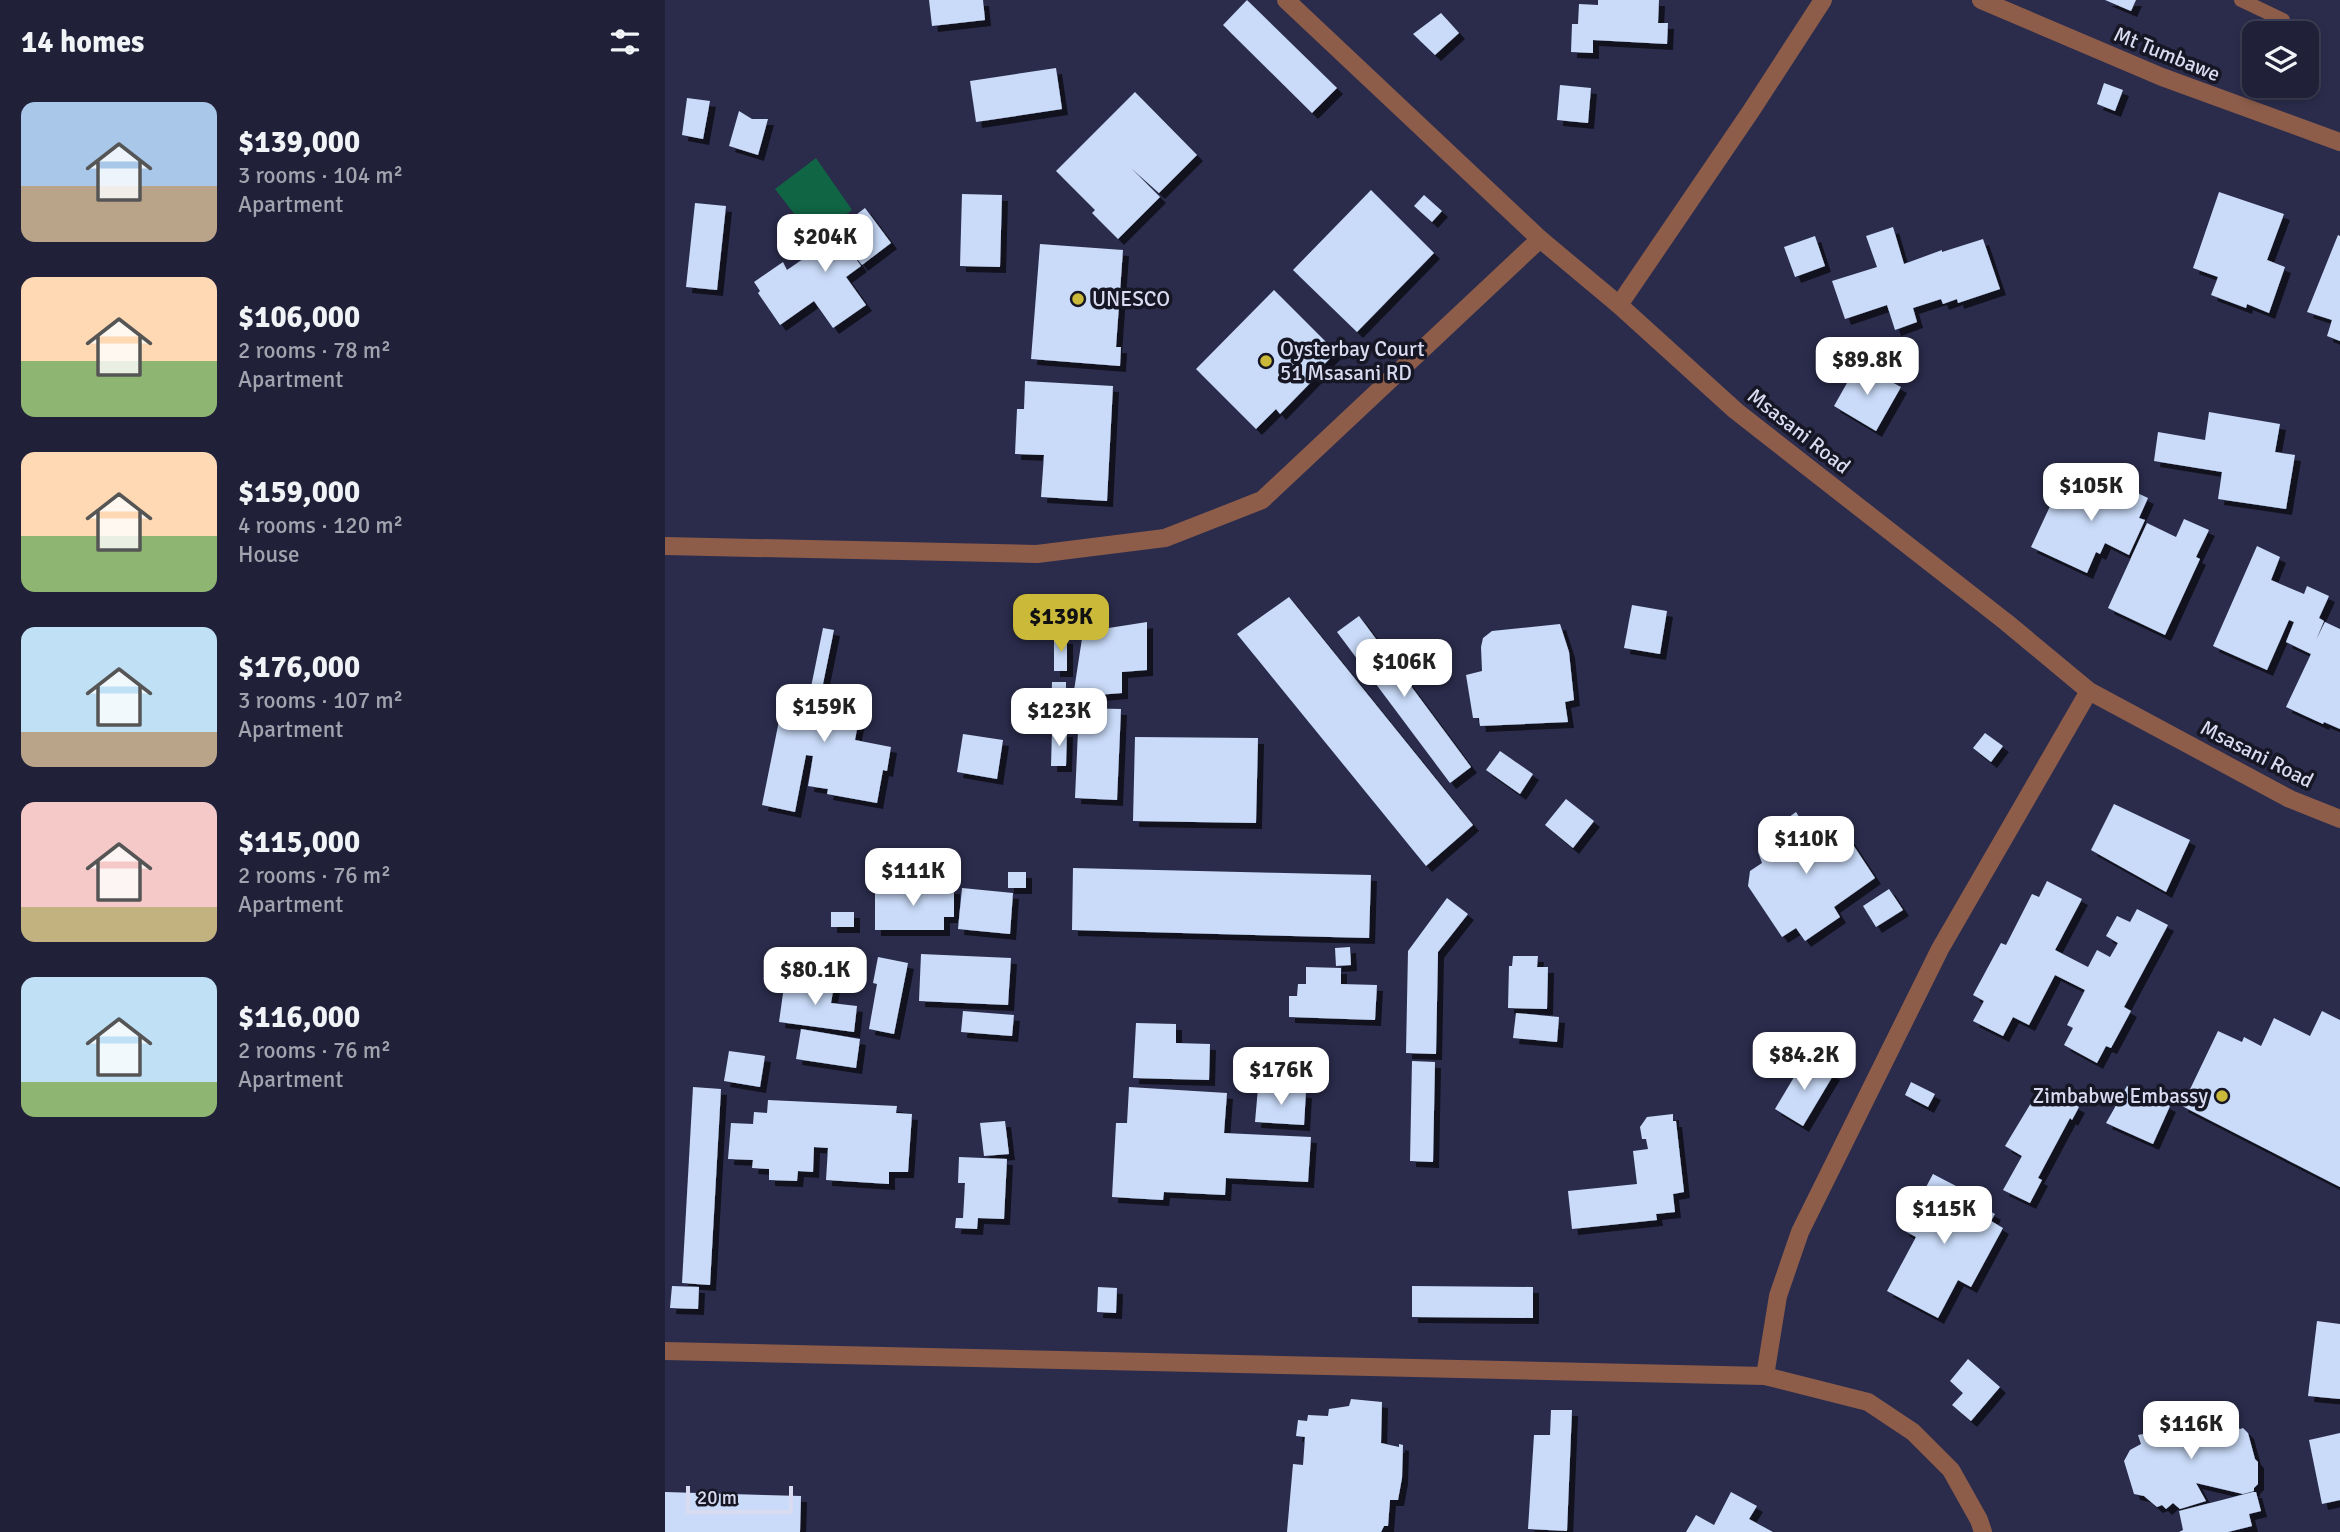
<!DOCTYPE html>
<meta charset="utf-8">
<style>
:root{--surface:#202139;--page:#282941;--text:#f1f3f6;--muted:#a2a3ae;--line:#3d3e53;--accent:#cbb939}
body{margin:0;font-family:Signika,sans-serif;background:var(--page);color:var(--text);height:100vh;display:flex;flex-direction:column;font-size:26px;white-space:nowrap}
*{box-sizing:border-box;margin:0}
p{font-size:23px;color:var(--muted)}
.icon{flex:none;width:38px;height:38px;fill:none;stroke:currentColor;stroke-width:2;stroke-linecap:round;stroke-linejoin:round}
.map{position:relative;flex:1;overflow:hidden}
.panel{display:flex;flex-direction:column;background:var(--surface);width:665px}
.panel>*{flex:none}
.controls{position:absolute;left:1577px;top:21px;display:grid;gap:14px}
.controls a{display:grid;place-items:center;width:77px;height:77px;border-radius:14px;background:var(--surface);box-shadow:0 4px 10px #0003,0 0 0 2px var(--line);font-size:35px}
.scale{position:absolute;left:21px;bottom:18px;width:107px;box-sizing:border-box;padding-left:7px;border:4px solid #d9dbf0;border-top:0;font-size:19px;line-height:24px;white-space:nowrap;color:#d9dbf0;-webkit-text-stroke:5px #161625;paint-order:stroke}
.price{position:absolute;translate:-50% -60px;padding:0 16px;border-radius:14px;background:#fff;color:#222;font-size:23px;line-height:46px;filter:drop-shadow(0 2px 4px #0008)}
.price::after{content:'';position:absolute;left:50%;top:42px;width:21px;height:16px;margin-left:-10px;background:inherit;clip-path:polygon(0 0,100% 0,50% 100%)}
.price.selected{background:var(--accent);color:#111}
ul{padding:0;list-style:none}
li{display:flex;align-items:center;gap:21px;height:175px;padding:0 21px}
li span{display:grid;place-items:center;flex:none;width:196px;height:140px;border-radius:14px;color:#555}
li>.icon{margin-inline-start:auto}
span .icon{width:84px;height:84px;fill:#fffc;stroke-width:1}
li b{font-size:30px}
h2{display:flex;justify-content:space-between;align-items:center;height:84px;padding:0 21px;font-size:30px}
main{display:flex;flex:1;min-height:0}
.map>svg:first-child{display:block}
.water{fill:#106544}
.building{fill:#c9dbf9;filter:url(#shadow)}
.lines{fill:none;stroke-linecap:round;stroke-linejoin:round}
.lane{stroke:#8d5d4a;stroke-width:14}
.street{stroke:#8d5d4a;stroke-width:18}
.poi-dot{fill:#cbb939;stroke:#161625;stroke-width:2.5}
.labels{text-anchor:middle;stroke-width:7;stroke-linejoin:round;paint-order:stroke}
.street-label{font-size:21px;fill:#d9dbf0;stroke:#161625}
.poi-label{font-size:21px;fill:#d9dbf0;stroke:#161625;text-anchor:start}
</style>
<main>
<section class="panel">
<h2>14 homes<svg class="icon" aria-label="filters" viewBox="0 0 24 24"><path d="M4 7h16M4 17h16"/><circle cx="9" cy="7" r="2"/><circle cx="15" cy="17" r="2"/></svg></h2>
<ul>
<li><span style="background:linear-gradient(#a9c7e8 60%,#b9a48a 0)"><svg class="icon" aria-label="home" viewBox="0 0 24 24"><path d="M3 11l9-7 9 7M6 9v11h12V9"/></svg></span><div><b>$139,000</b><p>3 rooms · 104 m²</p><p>Apartment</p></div></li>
<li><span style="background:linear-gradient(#ffd9b3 60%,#8fb573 0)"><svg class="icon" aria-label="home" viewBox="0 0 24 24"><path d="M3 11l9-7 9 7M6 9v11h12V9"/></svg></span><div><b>$106,000</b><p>2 rooms · 78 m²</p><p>Apartment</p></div></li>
<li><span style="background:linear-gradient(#ffd9b3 60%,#8fb573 0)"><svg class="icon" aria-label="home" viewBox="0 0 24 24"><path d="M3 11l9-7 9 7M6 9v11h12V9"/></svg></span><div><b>$159,000</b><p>4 rooms · 120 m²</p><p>House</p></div></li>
<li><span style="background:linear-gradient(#bfe0f5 75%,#b9a48a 0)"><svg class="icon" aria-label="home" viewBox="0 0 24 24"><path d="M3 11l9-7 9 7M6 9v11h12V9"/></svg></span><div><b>$176,000</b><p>3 rooms · 107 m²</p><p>Apartment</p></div></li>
<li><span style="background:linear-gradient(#f6c9c9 75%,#c2b280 0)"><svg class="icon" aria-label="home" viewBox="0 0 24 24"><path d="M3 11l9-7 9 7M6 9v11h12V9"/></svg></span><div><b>$115,000</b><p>2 rooms · 76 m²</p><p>Apartment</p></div></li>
<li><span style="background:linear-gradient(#bfe0f5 75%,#8fb573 0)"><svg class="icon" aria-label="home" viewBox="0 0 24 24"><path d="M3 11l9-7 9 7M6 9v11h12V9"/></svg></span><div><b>$116,000</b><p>2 rooms · 76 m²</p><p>Apartment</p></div></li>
</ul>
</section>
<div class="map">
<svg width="1675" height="1532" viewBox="0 0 1675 1532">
<defs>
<filter id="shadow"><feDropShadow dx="6" dy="6" stdDeviation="0" flood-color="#0009"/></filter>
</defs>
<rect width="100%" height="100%" fill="#2b2c4c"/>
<polygon class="water" points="151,158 187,210 148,238 110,189"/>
<g class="building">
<polygon points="264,0 318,0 320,20 267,26"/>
<polygon points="582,0 672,88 647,113 558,25"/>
<polygon points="933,0 994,0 993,23 1003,23 1002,44 928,40 928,53 906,52 907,24 913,24 914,4 933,5"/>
<polygon points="1440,0 1471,0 1466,11"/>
<polygon points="776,13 794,33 770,55 748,34"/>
<polygon points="391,68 397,109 311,122 305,81"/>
<polygon points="1439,83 1458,90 1450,111 1432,104"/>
<polygon points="895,85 926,88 923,123 892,120"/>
<polygon points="470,92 532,155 494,193 466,168 495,197 453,239 427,213 430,210 391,171"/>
<polygon points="22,98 45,101 38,139 17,135"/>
<polygon points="74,111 87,119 103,119 93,155 64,146"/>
<polygon points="706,190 769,253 692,332 628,270"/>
<polygon points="1554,192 1619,214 1602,260 1620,267 1604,313 1582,304 1581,308 1546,295 1553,277 1528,268"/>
<polygon points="297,194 337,195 335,267 295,266"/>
<polygon points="759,195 777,211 767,222 749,206"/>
<polygon points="30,203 61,206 52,290 21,287"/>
<polygon points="200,208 226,243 197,265 182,246 196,266 181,277 201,305 168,328 149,301 115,325 93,293 95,291 89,282 118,262 122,270 174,234 171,230"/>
<polygon points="1228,227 1239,264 1277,250 1277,252 1318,239 1335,289 1293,303 1292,299 1278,304 1276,299 1248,308 1252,322 1230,330 1222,305 1180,319 1167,281 1212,267 1201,236"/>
<polygon points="1673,235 1675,236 1675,341 1662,336 1667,320 1642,312"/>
<polygon points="1150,236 1160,266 1130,277 1119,247"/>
<polygon points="375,244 458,250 451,347 456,347 455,366 366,359"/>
<polygon points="609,290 671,352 649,375 651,377 615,414 611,409 591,429 531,369"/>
<polygon points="1191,367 1199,371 1201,368 1236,387 1211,431 1169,406"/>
<polygon points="360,381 448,386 442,501 376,497 379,455 350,454 352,409 359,409"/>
<polygon points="1544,412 1615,424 1610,452 1630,455 1621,509 1553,499 1557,472 1489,461 1493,432 1540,440"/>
<polygon points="1432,474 1483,498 1474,518 1480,520 1464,555 1440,543 1435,554 1431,552 1422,573 1366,547 1394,487 1420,498"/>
<polygon points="1519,519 1544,530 1531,557 1535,559 1500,635 1443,608 1482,523 1511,537"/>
<polygon points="1592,546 1615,557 1606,580 1639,594 1642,586 1664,596 1654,618 1659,621 1651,640 1660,622 1675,629 1675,729 1659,722 1658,724 1621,707 1646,654 1621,642 1629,622 1624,620 1602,670 1548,646"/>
<polygon points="624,597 808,825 761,866 572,634"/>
<polygon points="390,605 407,605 406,623 390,623"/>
<polygon points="967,605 1002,611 995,654 959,648"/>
<polygon points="694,616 806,767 785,783 672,632"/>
<polygon points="482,622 482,670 457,672 457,693 408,697 418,632"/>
<polygon points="895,624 904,652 909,700 900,702 903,722 815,726 814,718 808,718 801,675 817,671 816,647 818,638 827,631"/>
<polygon points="158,628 169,630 158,684 199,692 190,740 226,747 222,771 218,770 212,803 162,794 163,789 143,786 148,756 141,755 130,812 97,805 120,691 144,697"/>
<rect x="389" y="638" width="13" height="33"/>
<polygon points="387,682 401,682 401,715 386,715"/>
<polygon points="414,708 456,709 452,800 410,798"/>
<polygon points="387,731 402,731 401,766 386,766"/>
<polygon points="1320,733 1338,746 1326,762 1308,748"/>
<polygon points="298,734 338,740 332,779 292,772"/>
<polygon points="470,737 593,738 591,823 468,821"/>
<polygon points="835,751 868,774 855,794 821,770"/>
<polygon points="901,799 929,821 908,848 880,825"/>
<polygon points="1449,804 1525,840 1501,892 1426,850"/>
<polygon points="1131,812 1146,836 1171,819 1210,878 1169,907 1175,917 1140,941 1131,928 1117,937 1083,886 1085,871 1097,863 1093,852 1098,836"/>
<polygon points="408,868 706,875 704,938 407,930"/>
<rect x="343" y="872" width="18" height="16"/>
<polygon points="1382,881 1417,899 1390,950 1423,967 1432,950 1445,957 1453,943 1441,936 1452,916 1465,922 1472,909 1503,925 1459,1007 1466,1011 1446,1048 1441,1046 1432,1063 1399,1045 1408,1028 1402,1025 1420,990 1390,975 1364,1025 1348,1017 1338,1036 1308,1021 1319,1001 1308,995 1336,943 1341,945 1367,894 1374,897"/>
<polygon points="210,887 289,888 289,917 279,917 279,930 210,930"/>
<polygon points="297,888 348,893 345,934 293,929"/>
<polygon points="1224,889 1238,910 1211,927 1198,906"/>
<polygon points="782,898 803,914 773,952 771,1054 741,1053 743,951"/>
<rect x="166" y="912" width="23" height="15"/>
<polygon points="685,947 686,965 671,966 670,948"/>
<polygon points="256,954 346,958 343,1005 254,1001"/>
<polygon points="848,956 873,956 872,967 883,967 882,1009 843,1008 844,966 847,966"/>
<polygon points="213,957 243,963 229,1034 204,1029 212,984 208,983"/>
<polygon points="641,967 676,968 676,984 712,985 710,1020 624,1017 624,996 632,996 633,984 641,984"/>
<polygon points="120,979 169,986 166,1003 192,1006 189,1032 114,1022"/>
<polygon points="298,1011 349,1015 347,1036 296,1032"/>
<polygon points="1657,1011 1675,1020 1675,1187 1517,1106 1553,1031 1577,1042 1579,1037 1596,1046 1609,1018 1645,1036"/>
<polygon points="851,1013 894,1017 892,1042 848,1038"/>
<polygon points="471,1023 511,1024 511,1043 545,1044 544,1080 468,1078"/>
<polygon points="136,1029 195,1039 191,1068 131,1059"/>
<polygon points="64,1051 100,1056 95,1087 59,1081"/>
<polygon points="1141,1057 1169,1074 1138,1126 1110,1109"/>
<polygon points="747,1061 770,1062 768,1162 745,1161"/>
<polygon points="1246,1082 1270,1094 1263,1107 1240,1095"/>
<polygon points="1462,1086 1505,1106 1488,1144 1441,1123"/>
<polygon points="28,1087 56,1089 45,1285 17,1283"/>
<polygon points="464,1087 562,1093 559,1133 646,1137 643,1182 561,1178 560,1195 499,1192 498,1200 447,1197 451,1123 462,1123"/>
<polygon points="593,1088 641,1092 639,1125 590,1122"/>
<polygon points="1389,1093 1414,1107 1407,1120 1405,1118 1373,1178 1377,1180 1365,1203 1338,1190 1357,1156 1340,1146 1369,1098 1381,1105"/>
<polygon points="103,1100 232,1106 231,1113 247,1114 243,1172 224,1172 224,1184 161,1180 163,1148 149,1147 148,1172 133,1171 132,1181 104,1180 104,1169 87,1168 88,1160 63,1159 66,1123 88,1124 89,1112 102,1113"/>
<polygon points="1008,1114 1008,1121 1011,1121 1019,1192 1008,1194 1010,1212 991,1214 992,1220 907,1229 903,1191 972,1184 968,1151 983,1149 981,1139 977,1139 975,1127 982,1117"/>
<polygon points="340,1121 344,1154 319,1156 315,1123"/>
<polygon points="294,1157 342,1159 339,1219 313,1218 312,1229 290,1228 291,1218 298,1218 300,1183 293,1183"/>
<polygon points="1268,1174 1314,1198 1312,1204 1330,1214 1326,1221 1338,1228 1306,1287 1293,1280 1273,1318 1222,1291 1251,1237 1238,1230"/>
<polygon points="7,1286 34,1287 33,1309 5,1308"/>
<polygon points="747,1286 868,1287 868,1318 747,1317"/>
<polygon points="433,1287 452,1288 451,1313 432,1312"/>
<polygon points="1652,1321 1675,1324 1675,1399 1643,1396"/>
<polygon points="1303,1359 1335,1387 1306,1421 1287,1405 1298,1393 1285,1381"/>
<polygon points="686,1399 717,1402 716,1443 734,1447 734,1444 738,1445 737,1478 733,1500 725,1500 723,1526 719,1526 716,1532 622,1532 628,1464 638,1465 640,1437 631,1436 633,1420 642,1421 643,1415 663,1416 664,1409 684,1406"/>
<polygon points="886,1410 907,1410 902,1531 863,1529 869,1435 885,1435"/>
<polygon points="1523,1412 1529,1413 1533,1421 1554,1416 1555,1424 1563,1422 1575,1429 1578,1428 1583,1433 1590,1459 1593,1462 1593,1484 1589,1488 1589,1491 1578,1494 1531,1483 1541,1501 1515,1509 1508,1503 1501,1509 1497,1505 1492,1507 1479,1496 1469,1494 1459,1461 1465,1450 1476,1444 1473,1435 1494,1431 1493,1425 1497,1419 1504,1417 1512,1419"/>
<polygon points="1675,1433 1675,1500 1657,1504 1644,1440"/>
<polygon points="0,1492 136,1496 135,1532 0,1532"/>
<polygon points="1066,1492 1092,1506 1084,1519 1108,1532 1021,1532 1031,1515 1049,1525"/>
<polygon points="1588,1492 1591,1492 1596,1511 1584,1514 1587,1526 1563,1532 1514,1532 1518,1530 1514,1511"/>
</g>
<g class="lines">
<polyline class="lane" points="1576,0 1618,20"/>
<g class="street">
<polyline points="621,0 875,239 954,305 1071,411 1341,622 1424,691 1625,799 1675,819"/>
<polyline points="1316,0 1497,77 1675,142"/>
<polyline points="954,305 1086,111 1158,0"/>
<polyline points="0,546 372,554 500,538 597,500 875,239"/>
<polyline points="0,1351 1100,1376 1203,1402 1248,1432 1286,1470 1314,1520 1318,1532"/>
<polyline points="1100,1376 1113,1296 1135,1232 1275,949 1424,691"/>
</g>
</g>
<g class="poi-dot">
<circle cx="413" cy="299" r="7"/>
<circle cx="601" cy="361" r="7"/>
<circle cx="1557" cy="1096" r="7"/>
</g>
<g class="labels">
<g class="street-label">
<text transform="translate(1502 54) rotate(22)" y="7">Mt Tumbawe</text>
<text transform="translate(1134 431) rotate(38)" y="7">Msasani Road</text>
<text transform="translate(1592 754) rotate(27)" y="7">Msasani Road</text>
</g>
<g class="poi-label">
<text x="427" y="306">UNESCO</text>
<text x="615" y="356">Oysterbay Court<tspan x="615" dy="24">51 Msasani RD</tspan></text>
<text x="1543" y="1103" text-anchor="end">Zimbabwe Embassy</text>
</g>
</g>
</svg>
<div class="controls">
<a><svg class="icon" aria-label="layers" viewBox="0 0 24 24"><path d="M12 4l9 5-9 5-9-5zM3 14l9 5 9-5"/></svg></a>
</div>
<div class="scale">20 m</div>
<b class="price" style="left:160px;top:274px">$204K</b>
<b class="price" style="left:1202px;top:397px">$89.8K</b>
<b class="price" style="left:1426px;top:523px">$105K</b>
<b class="price selected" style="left:396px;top:654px">$139K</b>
<b class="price" style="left:739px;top:699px">$106K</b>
<b class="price" style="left:159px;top:744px">$159K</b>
<b class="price" style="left:394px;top:748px">$123K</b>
<b class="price" style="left:1141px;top:876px">$110K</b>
<b class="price" style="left:248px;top:908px">$111K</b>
<b class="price" style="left:150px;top:1007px">$80.1K</b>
<b class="price" style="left:1139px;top:1092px">$84.2K</b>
<b class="price" style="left:616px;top:1107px">$176K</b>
<b class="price" style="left:1279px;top:1246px">$115K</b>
<b class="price" style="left:1526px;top:1461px">$116K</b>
</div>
</main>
